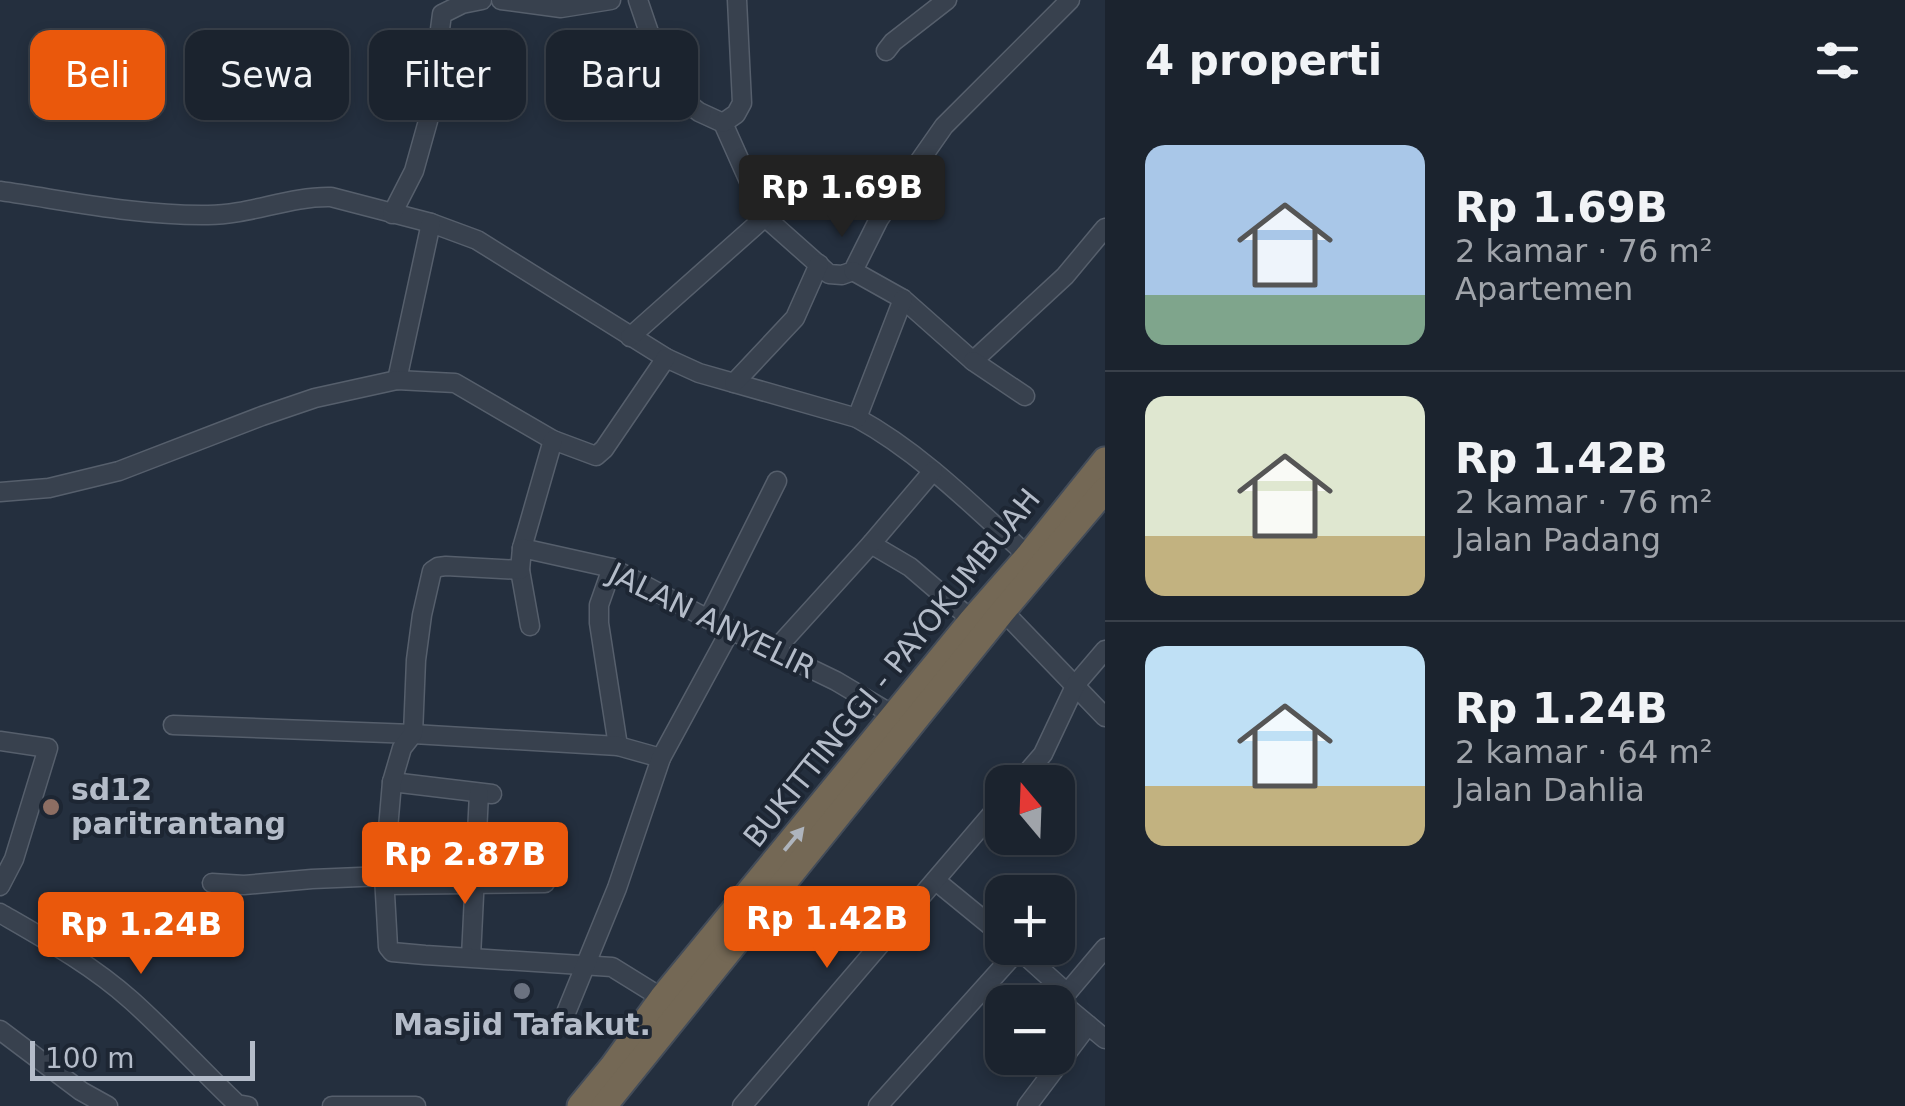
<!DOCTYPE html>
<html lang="id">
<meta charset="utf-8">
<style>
:root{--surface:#1b232e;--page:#242b36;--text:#f1f3f6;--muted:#a0a4aa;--line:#39404a;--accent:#ea580c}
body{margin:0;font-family:"DejaVu Sans",sans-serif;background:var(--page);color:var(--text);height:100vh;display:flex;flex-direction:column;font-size:38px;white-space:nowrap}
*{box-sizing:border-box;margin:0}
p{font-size:32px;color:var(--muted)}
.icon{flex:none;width:55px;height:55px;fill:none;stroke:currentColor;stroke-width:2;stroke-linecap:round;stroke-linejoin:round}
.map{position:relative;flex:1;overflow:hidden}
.sheet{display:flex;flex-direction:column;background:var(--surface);width:800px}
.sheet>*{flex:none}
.banner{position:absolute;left:30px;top:30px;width:925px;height:90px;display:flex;gap:20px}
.needle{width:65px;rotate:341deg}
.fabs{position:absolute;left:985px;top:765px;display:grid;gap:20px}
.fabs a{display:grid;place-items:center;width:90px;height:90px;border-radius:20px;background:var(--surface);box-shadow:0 5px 15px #0003,0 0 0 2px var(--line);font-size:50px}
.scale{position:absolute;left:30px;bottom:25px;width:225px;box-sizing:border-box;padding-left:10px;border:5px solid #b4bcc9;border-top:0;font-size:28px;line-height:35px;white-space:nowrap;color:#b4bcc9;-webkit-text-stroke:8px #1d2633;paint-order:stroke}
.price{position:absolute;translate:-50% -85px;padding:0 22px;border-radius:10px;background:var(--accent);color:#fff;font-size:32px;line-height:65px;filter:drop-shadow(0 2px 5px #0008)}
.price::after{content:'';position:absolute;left:50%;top:60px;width:30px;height:22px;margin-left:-15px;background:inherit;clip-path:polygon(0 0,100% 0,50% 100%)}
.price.on{background:#222;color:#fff}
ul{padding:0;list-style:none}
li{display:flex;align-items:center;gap:30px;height:250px;padding:0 40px}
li+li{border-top:2px solid var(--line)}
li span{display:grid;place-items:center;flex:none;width:280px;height:200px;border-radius:20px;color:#555}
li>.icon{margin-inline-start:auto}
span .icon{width:120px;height:120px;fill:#fffc;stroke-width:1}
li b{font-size:42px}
h2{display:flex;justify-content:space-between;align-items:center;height:120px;padding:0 40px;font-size:42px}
.chip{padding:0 35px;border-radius:20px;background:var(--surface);box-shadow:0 5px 15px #0003,0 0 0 2px var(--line);font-size:35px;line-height:90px}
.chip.on{background:var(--accent);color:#fff}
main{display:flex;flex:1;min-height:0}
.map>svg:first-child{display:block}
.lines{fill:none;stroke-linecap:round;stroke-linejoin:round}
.minor-casing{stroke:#565f6c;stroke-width:21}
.highway-casing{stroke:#434c59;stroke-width:29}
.minor{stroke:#38414e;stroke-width:18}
.highway{stroke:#746855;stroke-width:25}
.oneway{fill:#aeb4bd}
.education-dot{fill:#8d6e63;stroke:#1d2633;stroke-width:4}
.worship-dot{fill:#6b7280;stroke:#1d2633;stroke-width:4}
.labels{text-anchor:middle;stroke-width:8;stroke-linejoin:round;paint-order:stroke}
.street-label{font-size:30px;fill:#b4bcc9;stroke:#1d2633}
.poi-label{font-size:30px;font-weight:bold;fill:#b4bcc9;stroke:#1d2633;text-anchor:start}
</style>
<main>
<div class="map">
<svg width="1105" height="1106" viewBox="0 0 1105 1106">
<rect width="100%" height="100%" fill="#242f3e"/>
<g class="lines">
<defs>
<g id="minor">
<polyline points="501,0 561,8 611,0"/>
<polyline points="638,0 668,88 699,112 723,123 765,217 829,274 842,275 853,271 879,219 944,126 1070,0"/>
<polyline points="886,51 893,42 947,0"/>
<polyline points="723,123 736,114 742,103 737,0"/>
<path d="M0,191C69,201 139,216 208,215C250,215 289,196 331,197L431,223L477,240L666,358L699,373L857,418C921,453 974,507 1028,556"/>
<polyline points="392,214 414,171 428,121 442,14 462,4 482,0"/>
<polyline points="853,271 903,299 973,361 1065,276 1105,228"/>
<polyline points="630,337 765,217"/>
<polyline points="973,361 1025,396"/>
<polyline points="397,380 431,223"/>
<polyline points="734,383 795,318 819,264"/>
<polyline points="857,418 903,299"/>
<polyline points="0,492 49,488 119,471 262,416 315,398 397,380 455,383 553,440 596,456 604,449 666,358"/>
<polyline points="871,544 910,567 972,620"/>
<polyline points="522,548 553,440"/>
<polyline points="612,568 599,605 599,623 618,746"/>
<polyline points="520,570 530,626"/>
<polyline points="1003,611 1105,717"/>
<polyline points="708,619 777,481"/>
<polyline points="775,650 871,544 933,471"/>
<polyline points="173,725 413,734 618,746 661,758"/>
<polyline points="0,741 48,748 14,859 0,886"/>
<polyline points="392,782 492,794"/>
<polyline points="1019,782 1043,754 1076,684 1105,650"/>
<polyline points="936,881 1002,935"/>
<polyline points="212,883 244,885 312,879 384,876"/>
<polyline points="385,885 545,883"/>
<path d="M0,913C45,939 92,965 131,1000C168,1033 201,1070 237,1104L248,1106"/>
<polyline points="1017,948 1067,993"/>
<polyline points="1105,948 1067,993 1063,1004 1105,1039"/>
<polyline points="471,957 479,793"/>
<polyline points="662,998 612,967 425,955 392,952 388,947 384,876 392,782 402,748 413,734 416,660 422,615 432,571 438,567 446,566 520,570 522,548 612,568 708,619 836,681 895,716"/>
<polyline points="561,1025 617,888 661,758 731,629"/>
<polyline points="0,1030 81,1091 108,1106"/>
<polyline points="332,1106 416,1106"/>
<polyline points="742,1106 1002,802"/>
<polyline points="878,1106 1018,950"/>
<polyline points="1027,1106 1088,1025"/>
</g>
<g id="highway">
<polyline points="580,1106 612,1067 662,998 972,620 1028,556 1105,460"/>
<polyline points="604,1106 1003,611 1105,490"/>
</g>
</defs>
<use href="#minor" class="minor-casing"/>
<use href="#highway" class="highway-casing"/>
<use href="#minor" class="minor"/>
<use href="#highway" class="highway"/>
</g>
<defs><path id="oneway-solid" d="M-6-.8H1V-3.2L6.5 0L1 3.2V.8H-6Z" transform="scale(2.5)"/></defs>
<use class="oneway" href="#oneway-solid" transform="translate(794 839) rotate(-50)"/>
<circle class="education-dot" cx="51" cy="807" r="10"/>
<circle class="worship-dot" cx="522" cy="991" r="10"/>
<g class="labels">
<g class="street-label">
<text transform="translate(712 621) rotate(26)" y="10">JALAN ANYELIR</text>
<text transform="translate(892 668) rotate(-51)" y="10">BUKITTINGGI - PAYOKUMBUAH</text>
</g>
<g class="poi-label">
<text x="71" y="800">sd12<tspan x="71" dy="34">paritrantang</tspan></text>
<text x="522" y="1035" text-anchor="middle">Masjid Tafakut.</text>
</g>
</g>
</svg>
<div class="fabs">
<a><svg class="needle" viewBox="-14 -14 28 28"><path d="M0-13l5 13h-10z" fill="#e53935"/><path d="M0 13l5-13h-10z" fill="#a0a4aa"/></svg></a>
<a>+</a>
<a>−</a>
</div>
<div class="scale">100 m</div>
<b class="price on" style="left:842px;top:240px">Rp 1.69B</b>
<b class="price" style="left:465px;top:907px">Rp 2.87B</b>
<b class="price" style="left:827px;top:971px">Rp 1.42B</b>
<b class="price" style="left:141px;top:977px">Rp 1.24B</b>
<div class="banner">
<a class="chip on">Beli</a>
<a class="chip">Sewa</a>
<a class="chip">Filter</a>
<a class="chip">Baru</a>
</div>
</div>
<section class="sheet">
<h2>4 properti<svg class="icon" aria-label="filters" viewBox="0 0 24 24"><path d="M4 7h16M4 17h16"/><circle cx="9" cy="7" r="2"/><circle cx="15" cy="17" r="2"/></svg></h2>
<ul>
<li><span style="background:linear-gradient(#a9c7e8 75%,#7fa58c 0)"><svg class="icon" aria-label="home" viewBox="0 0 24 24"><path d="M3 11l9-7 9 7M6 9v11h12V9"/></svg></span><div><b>Rp 1.69B</b><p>2 kamar · 76 m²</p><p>Apartemen</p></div></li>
<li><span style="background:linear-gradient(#dfe7d0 70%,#c2b280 0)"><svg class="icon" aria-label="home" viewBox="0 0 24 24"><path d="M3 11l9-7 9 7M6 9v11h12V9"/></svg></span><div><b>Rp 1.42B</b><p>2 kamar · 76 m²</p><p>Jalan Padang</p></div></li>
<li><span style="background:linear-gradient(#bfe0f5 70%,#c2b280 0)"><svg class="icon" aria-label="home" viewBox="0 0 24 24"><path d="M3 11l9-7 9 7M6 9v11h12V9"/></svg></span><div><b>Rp 1.24B</b><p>2 kamar · 64 m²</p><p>Jalan Dahlia</p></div></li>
</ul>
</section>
</main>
